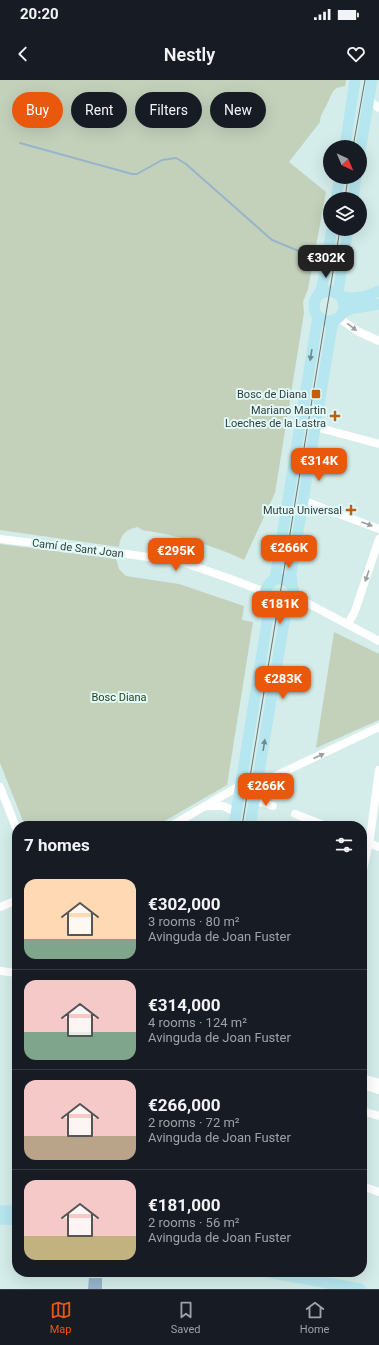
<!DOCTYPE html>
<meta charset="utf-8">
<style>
:root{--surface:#171b24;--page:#20242c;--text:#f1f3f6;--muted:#9ea1a6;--line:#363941;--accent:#ea580c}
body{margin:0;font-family:Roboto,sans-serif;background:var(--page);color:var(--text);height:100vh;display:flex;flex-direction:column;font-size:15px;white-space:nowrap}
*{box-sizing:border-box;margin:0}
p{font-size:13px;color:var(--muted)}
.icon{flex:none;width:22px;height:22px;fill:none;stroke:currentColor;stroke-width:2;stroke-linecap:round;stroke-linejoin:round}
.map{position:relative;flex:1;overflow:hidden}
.side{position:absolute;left:12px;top:741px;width:355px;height:456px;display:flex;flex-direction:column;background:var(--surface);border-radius:16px;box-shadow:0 4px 16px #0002}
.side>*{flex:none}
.hud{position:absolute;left:12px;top:12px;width:355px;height:36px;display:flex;gap:8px}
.needle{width:26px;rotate:136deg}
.fabs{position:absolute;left:323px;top:60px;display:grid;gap:8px}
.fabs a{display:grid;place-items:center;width:44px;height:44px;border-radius:50%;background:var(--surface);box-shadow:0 4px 16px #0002;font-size:20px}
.price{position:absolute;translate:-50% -34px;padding:0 9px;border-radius:8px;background:var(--accent);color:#fff;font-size:13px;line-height:26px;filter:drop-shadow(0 1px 2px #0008)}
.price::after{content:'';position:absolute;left:50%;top:24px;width:12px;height:9px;margin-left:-6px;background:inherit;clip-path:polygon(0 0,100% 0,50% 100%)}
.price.on{background:#222;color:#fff}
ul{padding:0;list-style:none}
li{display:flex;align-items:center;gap:12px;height:100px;padding:0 12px}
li+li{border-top:1px solid var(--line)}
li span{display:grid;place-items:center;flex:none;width:112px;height:80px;border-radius:12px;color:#555}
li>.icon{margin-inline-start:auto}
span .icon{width:48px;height:48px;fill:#fffc;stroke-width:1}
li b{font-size:17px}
h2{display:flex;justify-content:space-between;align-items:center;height:48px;padding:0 12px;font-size:17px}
.pill{padding:0 14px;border-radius:18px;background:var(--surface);box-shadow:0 4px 16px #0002;font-size:14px;line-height:36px}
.pill.on{background:var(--accent);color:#fff}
.status{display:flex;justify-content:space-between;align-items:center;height:28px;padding:0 20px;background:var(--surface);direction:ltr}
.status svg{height:11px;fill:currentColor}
header{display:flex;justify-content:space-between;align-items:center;height:52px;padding:0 12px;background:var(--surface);font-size:18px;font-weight:600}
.dock{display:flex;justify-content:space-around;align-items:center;height:56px;border-top:1px solid var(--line);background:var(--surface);font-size:11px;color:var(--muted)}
.dock a{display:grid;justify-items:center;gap:2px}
.dock .on{color:var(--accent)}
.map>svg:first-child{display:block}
.green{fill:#c3d1bb}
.water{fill:#98b4cb}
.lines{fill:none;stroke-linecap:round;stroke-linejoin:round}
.stream{stroke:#98b4cb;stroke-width:2}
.street{stroke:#fff;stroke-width:8}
.secondary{stroke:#b6e6ef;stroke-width:11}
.tram{stroke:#677674;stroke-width:1}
.oneway{fill:#9a9e9e}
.oneway2{fill:#6e8a8d}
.poi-dot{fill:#bc5f11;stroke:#e1faf8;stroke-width:1.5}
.labels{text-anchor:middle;stroke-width:4;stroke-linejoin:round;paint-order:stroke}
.poi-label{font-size:11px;fill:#343e3d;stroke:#e1faf8;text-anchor:end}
.street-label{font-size:11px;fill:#343e3d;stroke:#e1faf8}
.park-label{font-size:11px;fill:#284116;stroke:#e1faf8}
</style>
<div class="status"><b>20:20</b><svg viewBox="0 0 49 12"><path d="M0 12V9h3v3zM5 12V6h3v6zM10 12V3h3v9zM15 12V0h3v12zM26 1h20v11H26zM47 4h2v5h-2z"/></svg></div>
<header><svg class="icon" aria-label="back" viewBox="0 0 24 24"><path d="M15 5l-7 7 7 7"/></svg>Nestly<svg class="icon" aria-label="heart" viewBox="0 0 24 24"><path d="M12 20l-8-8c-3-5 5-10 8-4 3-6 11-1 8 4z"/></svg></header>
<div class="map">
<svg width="379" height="1209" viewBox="0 0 379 1209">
<rect width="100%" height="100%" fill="#d4edea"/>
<g class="green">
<path d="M0,0H346L345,6C331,8 333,13 327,24C324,31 320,34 320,42L289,82L326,112L308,209L303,222L304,233L275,413L244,480C211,464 179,456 142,450L138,447C126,449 120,455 119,467L0,450Z"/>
<polygon points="0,464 116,479 119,489 126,496 179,504 244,526 242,540 253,542 227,705 156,746 25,746 0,683"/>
<polygon points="334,552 379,574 379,640 316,668"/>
</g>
<polygon class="water" points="89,1198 102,1198 102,1209 88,1209"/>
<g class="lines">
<polyline class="stream" points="20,63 132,94 137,94 162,80 176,78 186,84 272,160 311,176"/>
<g class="street">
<polyline points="368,20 379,28"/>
<polyline points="339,238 357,251 379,261"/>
<polyline points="316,347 379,364"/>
<polyline points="304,421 379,449"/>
<polyline points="0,459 127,474 182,482 228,498 265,512"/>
<polyline points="294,516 379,561"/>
<polyline points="348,544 355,531 379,459"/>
<polyline points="258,704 379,647"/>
<polyline points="0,707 17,750"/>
<polyline points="255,720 273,726"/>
<polyline points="209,726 223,726 236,732"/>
<polyline points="295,734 326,746"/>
<polyline points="171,746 241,705"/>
<polyline points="362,760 379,767"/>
<polyline points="362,794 370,758 379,690"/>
<polyline points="0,827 17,820"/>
<polyline points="0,891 17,893"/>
<polyline points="362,998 379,1003"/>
<polyline points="362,1005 379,1010"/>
<polyline points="362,1031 379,1036"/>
<polyline points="362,1106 379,1112"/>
</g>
<g class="secondary">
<polyline points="345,67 355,0"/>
<polyline points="360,72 372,0"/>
<polyline points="336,119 340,97"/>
<polyline points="353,119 356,97"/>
<circle cx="329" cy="226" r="15"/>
<polyline points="338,213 348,149"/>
<polyline points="319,214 322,207 332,149"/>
<path d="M341,216C353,221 367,216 379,211"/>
<polyline points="342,233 350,229 379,224"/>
<polyline points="275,499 318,236"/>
<polyline points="292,506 291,494 333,240"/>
<polyline points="234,746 269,530"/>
<path d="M250,746L285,536C291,525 302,507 284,500C280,498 276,498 272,501C265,507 263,517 266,526C273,535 281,534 289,528"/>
<polyline points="0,1131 17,1131"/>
<polyline points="0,1139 17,1140"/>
<polyline points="267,1192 360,1209"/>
</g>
<g class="tram">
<polyline points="353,67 365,0"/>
<polyline points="345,119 348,97"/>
<polyline points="242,746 340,149"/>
</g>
</g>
<defs><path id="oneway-solid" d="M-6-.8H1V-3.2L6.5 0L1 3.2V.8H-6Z"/></defs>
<g class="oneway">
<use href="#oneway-solid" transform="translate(352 247) rotate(38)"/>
<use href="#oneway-solid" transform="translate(367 444) rotate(20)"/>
<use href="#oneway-solid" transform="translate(367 496) rotate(109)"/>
<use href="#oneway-solid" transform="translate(319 676) rotate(-25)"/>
</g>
<g class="oneway2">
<use href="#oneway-solid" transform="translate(311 275) rotate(99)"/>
<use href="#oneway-solid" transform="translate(264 665) rotate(-81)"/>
</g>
<g class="poi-dot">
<rect x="311" y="309" width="10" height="10" rx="2"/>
<path d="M333 330h4v4h4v4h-4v4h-4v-4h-4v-4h4z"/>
<path d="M349 424h4v4h4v4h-4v4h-4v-4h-4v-4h4z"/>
</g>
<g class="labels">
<g class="poi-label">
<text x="307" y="318">Bosc de Diana</text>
<text x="326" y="334">Mariano Martin<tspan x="326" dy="13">Loeches de la Lastra</tspan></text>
<text x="342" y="434">Mutua Universal</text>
</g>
<g class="street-label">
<text transform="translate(78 468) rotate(7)" y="4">Camí de Sant Joan</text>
</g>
<g class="park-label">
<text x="119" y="621">Bosc Diana</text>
</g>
</g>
</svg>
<div class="fabs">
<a><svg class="needle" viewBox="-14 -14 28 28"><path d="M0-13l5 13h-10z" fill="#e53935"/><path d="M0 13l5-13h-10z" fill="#9ea1a6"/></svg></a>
<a><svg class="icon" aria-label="layers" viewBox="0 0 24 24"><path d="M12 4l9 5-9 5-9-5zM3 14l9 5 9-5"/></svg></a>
</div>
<b class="price on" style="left:326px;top:199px">€302K</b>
<b class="price" style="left:319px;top:402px">€314K</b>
<b class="price" style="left:289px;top:489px">€266K</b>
<b class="price" style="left:176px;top:492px">€295K</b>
<b class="price" style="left:280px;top:545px">€181K</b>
<b class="price" style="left:283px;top:620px">€283K</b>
<b class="price" style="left:266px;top:727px">€266K</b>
<div class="hud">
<a class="pill on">Buy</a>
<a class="pill">Rent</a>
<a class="pill">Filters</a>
<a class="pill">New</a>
</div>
<section class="side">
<h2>7 homes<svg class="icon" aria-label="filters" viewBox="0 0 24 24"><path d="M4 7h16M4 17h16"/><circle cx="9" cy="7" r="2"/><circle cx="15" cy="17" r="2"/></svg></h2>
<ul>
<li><span style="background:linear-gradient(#ffd9b3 75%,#7fa58c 0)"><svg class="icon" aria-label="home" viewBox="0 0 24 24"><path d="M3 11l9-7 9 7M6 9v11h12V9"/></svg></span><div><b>€302,000</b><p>3 rooms · 80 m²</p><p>Avinguda de Joan Fuster</p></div></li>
<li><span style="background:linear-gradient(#f6c9c9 65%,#7fa58c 0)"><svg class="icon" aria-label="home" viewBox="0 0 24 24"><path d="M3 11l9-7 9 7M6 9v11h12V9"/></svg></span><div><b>€314,000</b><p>4 rooms · 124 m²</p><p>Avinguda de Joan Fuster</p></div></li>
<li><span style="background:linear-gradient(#f6c9c9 70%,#b9a48a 0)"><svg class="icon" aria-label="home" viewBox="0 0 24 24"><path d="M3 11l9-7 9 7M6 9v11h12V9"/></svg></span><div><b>€266,000</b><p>2 rooms · 72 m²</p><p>Avinguda de Joan Fuster</p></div></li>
<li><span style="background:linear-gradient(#f6c9c9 70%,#c2b280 0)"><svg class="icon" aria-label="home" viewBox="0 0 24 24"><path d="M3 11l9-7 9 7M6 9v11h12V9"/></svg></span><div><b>€181,000</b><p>2 rooms · 56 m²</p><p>Avinguda de Joan Fuster</p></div></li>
</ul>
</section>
</div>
<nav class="dock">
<a class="on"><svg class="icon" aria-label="map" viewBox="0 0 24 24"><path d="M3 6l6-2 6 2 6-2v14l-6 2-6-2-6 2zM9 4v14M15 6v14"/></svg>Map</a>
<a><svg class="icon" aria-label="saved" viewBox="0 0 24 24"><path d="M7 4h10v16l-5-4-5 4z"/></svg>Saved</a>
<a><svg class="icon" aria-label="home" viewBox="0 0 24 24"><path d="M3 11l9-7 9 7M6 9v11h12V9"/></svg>Home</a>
</nav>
